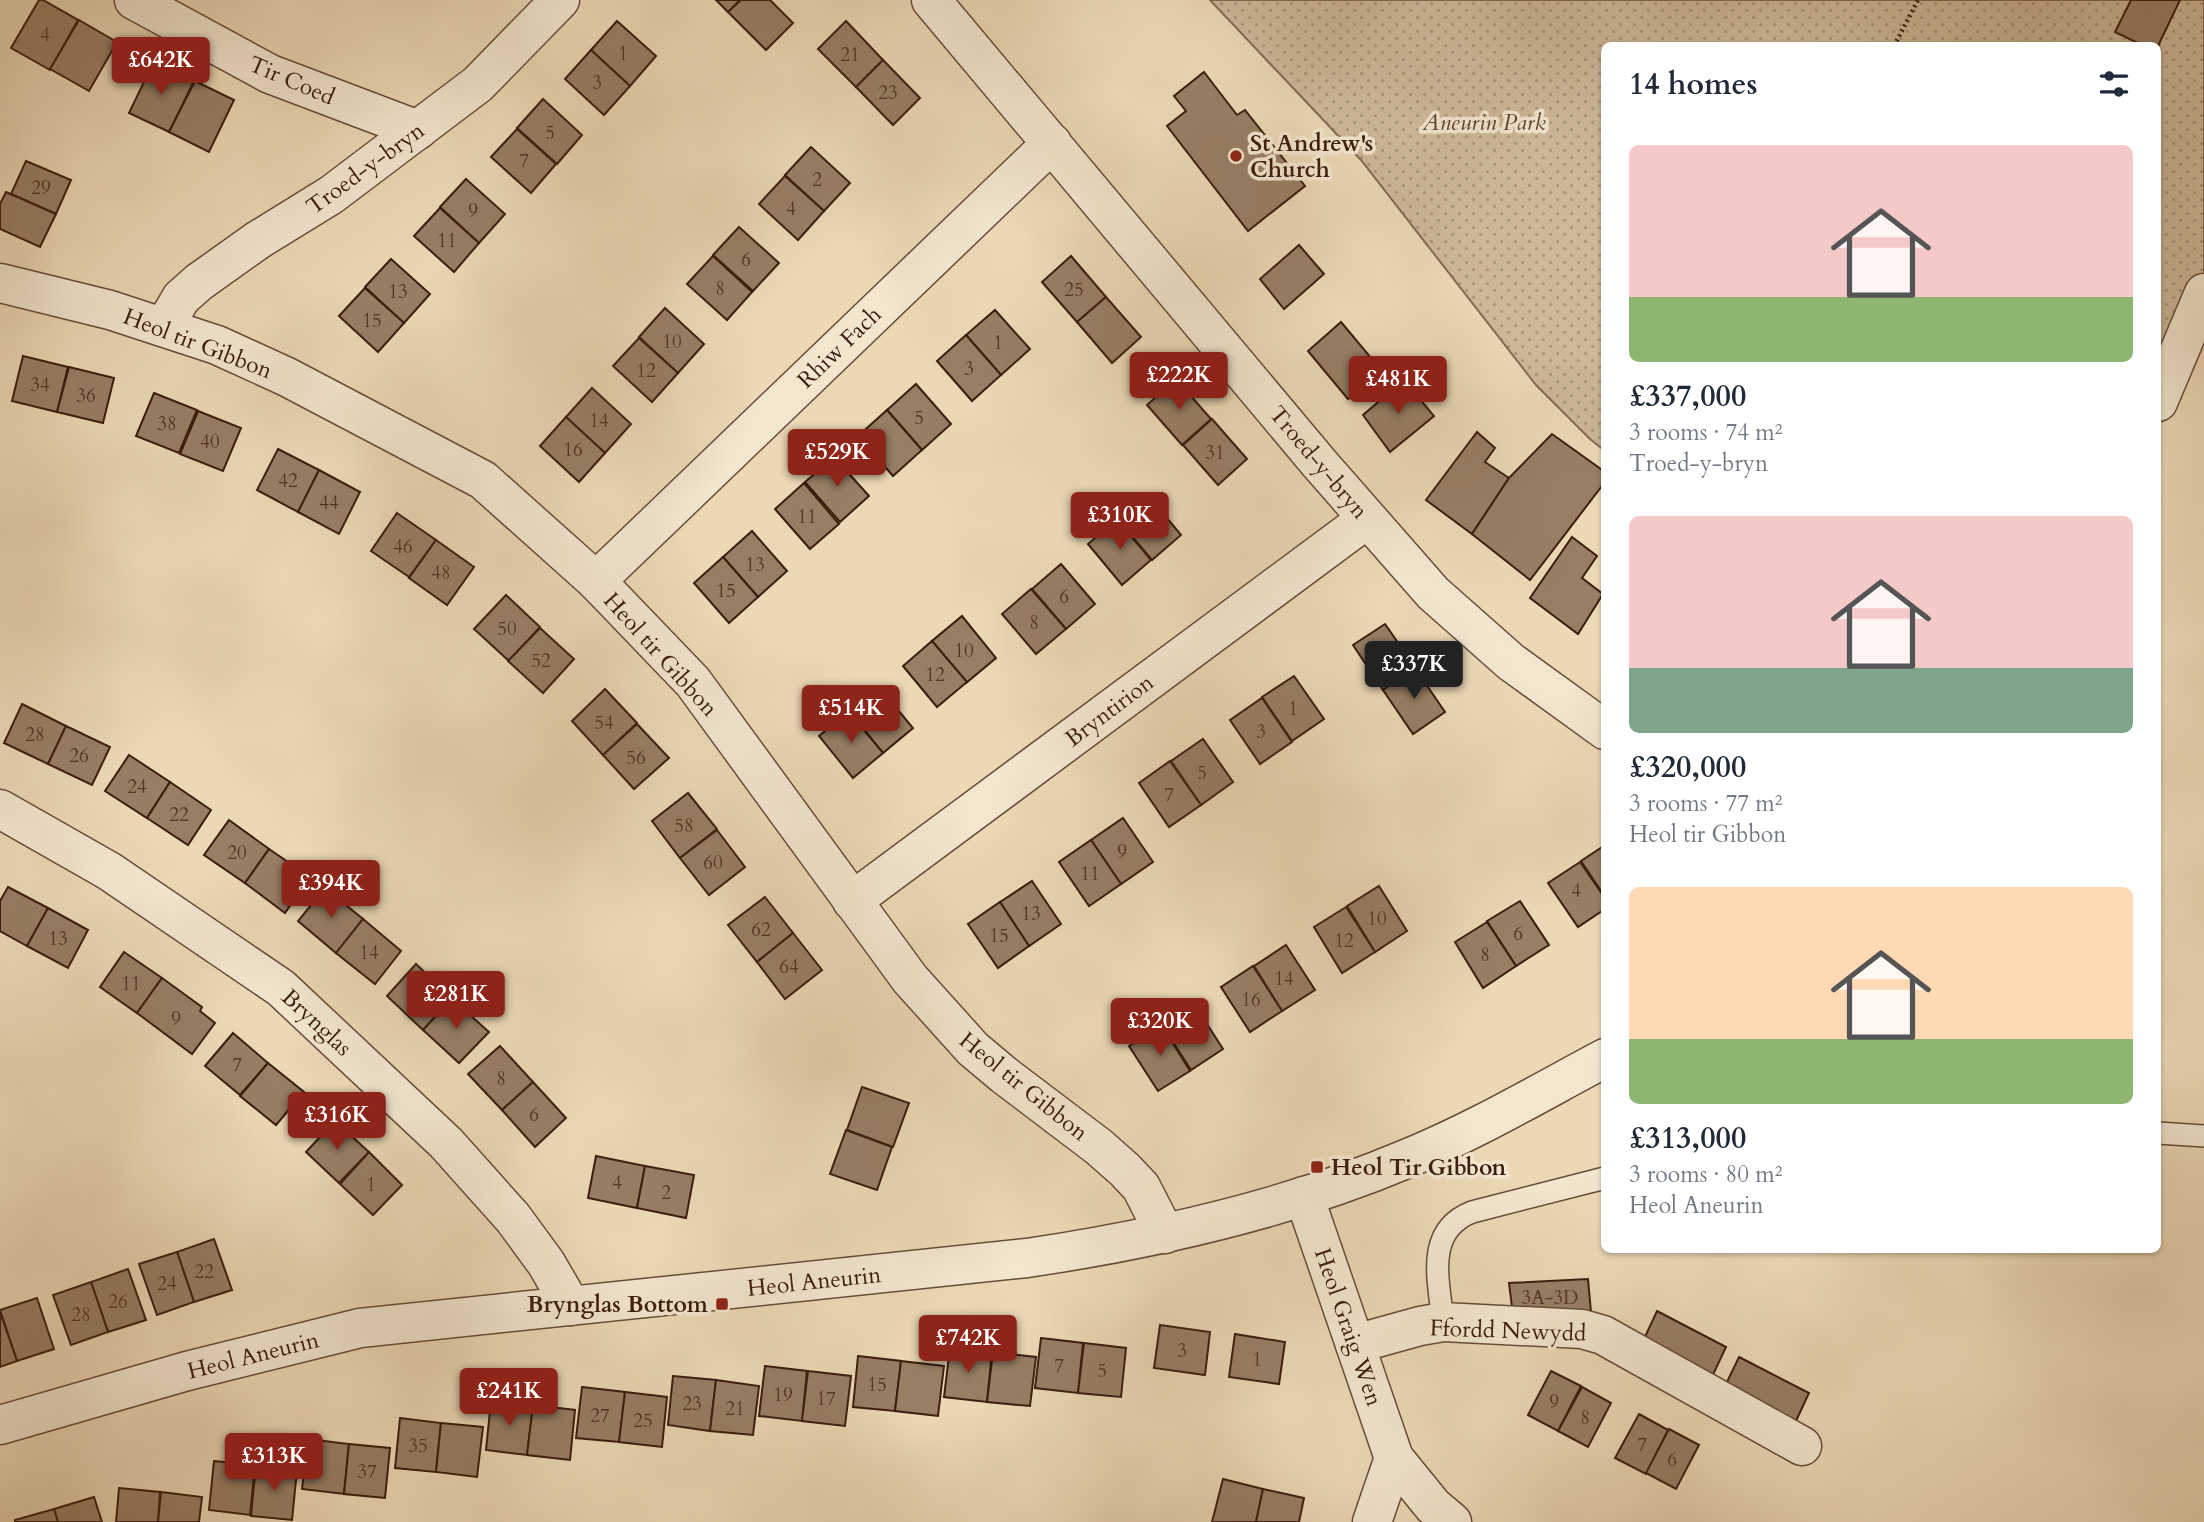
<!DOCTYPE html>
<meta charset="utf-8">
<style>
:root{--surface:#fff;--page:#f6f6f7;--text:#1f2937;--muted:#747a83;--accent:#8f2418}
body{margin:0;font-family:Cardo,serif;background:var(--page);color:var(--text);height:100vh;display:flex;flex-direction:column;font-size:26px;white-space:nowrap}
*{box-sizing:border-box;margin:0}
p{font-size:23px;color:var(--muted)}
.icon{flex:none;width:38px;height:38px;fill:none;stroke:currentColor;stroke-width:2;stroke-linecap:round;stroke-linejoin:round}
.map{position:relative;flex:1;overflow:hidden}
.drawer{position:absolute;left:1601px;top:42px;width:560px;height:1211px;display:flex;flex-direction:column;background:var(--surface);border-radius:10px;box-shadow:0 2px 5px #0004}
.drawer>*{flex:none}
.price{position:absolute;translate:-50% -60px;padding:0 16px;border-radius:7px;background:var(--accent);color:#fff;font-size:23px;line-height:46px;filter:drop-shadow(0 2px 4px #0008)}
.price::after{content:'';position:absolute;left:50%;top:42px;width:21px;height:16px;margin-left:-10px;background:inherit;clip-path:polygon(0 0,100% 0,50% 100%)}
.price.active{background:#222;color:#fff}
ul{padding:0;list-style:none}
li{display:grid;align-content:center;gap:14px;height:371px;padding:0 28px}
li span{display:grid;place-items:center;height:217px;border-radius:10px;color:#555}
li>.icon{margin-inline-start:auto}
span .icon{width:126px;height:126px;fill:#fffc;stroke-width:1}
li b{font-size:30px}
h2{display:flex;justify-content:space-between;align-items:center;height:84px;padding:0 28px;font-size:30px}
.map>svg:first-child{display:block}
.park{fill:url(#park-dots);stroke:#846a54;stroke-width:2}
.building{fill:#977e65;stroke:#3b1d0e;stroke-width:2}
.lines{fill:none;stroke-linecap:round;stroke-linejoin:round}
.lane-casing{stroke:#674c38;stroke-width:24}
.street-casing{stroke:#674c38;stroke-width:41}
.path{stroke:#3b1d0e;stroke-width:4.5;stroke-dasharray:2 3.5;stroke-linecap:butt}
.lane{stroke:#f2e6cf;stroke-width:21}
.street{stroke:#f2e6cf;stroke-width:38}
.poi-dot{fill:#8f2418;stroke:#f2e6cf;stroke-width:2.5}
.labels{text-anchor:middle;stroke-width:7;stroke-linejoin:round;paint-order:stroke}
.number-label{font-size:19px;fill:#523524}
.street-label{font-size:23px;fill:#3b1d0e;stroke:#f2e6cf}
.park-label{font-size:23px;font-style:italic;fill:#604431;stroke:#f2e6cf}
.poi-label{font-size:23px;font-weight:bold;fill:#3b1d0e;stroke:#f2e6cf;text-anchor:start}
</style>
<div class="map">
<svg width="2204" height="1522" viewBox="0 0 2204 1522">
<defs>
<pattern id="park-dots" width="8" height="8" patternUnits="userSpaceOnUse" patternTransform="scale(1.75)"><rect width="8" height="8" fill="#cdb899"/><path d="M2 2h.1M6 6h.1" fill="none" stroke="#a8957b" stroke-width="1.8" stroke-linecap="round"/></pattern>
</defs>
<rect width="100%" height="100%" fill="#ebd8b5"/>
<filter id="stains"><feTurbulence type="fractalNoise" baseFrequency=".00286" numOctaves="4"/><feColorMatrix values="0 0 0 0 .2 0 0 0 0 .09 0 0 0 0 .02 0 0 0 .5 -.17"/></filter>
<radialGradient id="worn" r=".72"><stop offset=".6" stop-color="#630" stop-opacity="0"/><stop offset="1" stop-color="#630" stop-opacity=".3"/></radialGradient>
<polygon class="park" points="1210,0 2204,0 2204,293 2158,398 2158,46 1605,46 1605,451 1590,439 1536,385 1361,160"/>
<g class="building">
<polygon points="39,0 43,0 78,20 50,70 11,48"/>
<polygon points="716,0 740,0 728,12"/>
<polygon points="741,0 770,0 793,23 766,50 728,12"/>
<polygon points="2131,0 2180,0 2158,46 2144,46 2115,32"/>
<polygon points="79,20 117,42 89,91 50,69"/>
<polygon points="617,21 656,56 630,86 591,50"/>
<polygon points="846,21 883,60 856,87 818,49"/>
<polygon points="591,50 630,86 604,115 565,79"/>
<polygon points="883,60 920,98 893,125 856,87"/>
<polygon points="154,61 194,81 169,132 129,113"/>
<polygon points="1204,72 1237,115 1245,110 1305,186 1248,231 1167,126 1186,111 1174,96"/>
<polygon points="195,81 234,100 209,152 169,132"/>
<polygon points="543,99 582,135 557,164 517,128"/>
<polygon points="517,129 556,164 531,193 491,157"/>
<polygon points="811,147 850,183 824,211 785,175"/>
<polygon points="26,161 71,180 56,214 11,194"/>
<polygon points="785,176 824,211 798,240 759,204"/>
<polygon points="466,179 505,214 479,243 440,207"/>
<polygon points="6,192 56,214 40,247 0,229 0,204"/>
<polygon points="440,208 479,243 454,272 414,236"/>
<polygon points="739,227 779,263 753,291 713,255"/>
<polygon points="1299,245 1324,274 1284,309 1260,279"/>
<polygon points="713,256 752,292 727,320 687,284"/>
<polygon points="1071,256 1106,297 1077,322 1042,282"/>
<polygon points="391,259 430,294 404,323 365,287"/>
<polygon points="365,288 404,323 378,352 339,316"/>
<polygon points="1106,297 1141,337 1112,363 1077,322"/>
<polygon points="665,308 704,344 678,373 639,337"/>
<polygon points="995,310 1030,349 1001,375 966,335"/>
<polygon points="1341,322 1382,371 1348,399 1308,351"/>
<polygon points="966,335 1001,375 972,401 937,361"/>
<polygon points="639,338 678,373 652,402 613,366"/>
<polygon points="23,356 68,367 57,412 12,401"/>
<polygon points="69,367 114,378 103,423 57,412"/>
<polygon points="1176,379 1211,419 1182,445 1147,405"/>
<polygon points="1404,380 1434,416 1390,452 1363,415"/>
<polygon points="916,384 951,424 922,450 887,410"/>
<polygon points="592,388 631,424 605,453 566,417"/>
<polygon points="154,393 197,410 179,453 136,436"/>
<polygon points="887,410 922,450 893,476 858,436"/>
<polygon points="198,411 241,428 223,471 180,454"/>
<polygon points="566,417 605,453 579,482 540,446"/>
<polygon points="1212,419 1247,459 1218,485 1183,445"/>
<polygon points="1477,432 1495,448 1485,462 1509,478 1472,534 1426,500"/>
<polygon points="1552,434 1605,472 1605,482 1530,580 1472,534 1509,478"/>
<polygon points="278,449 319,470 298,512 257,490"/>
<polygon points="834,457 869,496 840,522 805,482"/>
<polygon points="319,470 360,492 339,534 298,512"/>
<polygon points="804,483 839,524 810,549 775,509"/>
<polygon points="1147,494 1181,535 1152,560 1117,519"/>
<polygon points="397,513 436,540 409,577 371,551"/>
<polygon points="1117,519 1151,560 1122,585 1088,544"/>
<polygon points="752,531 787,571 758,597 723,557"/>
<polygon points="1572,537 1597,556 1582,578 1603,594 1578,634 1530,598"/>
<polygon points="436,540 474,567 447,605 409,578"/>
<polygon points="723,557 758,597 729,623 694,583"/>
<polygon points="1061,564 1095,604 1066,629 1032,589"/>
<polygon points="1031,589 1066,629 1036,654 1002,614"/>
<polygon points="506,595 540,627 509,661 474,629"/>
<polygon points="962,616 996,658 966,683 932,641"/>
<polygon points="1385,624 1415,667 1383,690 1353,645"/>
<polygon points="540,628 574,659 543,693 508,661"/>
<polygon points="932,641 967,682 937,707 903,666"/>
<polygon points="1415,668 1445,712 1413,734 1383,690"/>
<polygon points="1294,676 1324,719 1292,741 1262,697"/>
<polygon points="879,687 913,728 883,753 849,711"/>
<polygon points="605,689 637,723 603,755 572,721"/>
<polygon points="1262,698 1292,742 1260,764 1230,720"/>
<polygon points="22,704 66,726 48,764 4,743"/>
<polygon points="849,712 883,753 853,778 819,736"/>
<polygon points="637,724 669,758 634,789 603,755"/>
<polygon points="66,726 110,747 92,785 48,764"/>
<polygon points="1203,739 1233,782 1201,805 1171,761"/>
<polygon points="129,755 170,782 147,818 105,791"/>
<polygon points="1170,761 1201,805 1169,827 1139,783"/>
<polygon points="170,782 211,810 188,845 147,818"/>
<polygon points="688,793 717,829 680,858 652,821"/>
<polygon points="1123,818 1153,862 1121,884 1091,840"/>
<polygon points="229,820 269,849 245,883 204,855"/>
<polygon points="717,830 745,867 709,895 680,858"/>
<polygon points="1091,840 1121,884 1089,906 1059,862"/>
<polygon points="1605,845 1605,897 1581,861"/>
<polygon points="269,849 310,877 285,913 245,883"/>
<polygon points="1580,862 1605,898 1605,909 1578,927 1548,883"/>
<polygon points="1032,881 1061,924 1029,946 1000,902"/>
<polygon points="1379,886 1407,931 1375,952 1347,906"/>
<polygon points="8,887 48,908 27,946 0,931 0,901"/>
<polygon points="325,888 363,919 336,953 298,921"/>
<polygon points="765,897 793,933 757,962 728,925"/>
<polygon points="1520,901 1549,945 1516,966 1487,921"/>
<polygon points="1000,902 1029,946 998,968 968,924"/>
<polygon points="1346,907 1375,952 1342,973 1314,927"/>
<polygon points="48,908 88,930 68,968 27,946"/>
<polygon points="363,919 401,951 375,984 336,953"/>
<polygon points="1487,922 1516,966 1483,988 1455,942"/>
<polygon points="793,933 822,970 785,999 757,962"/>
<polygon points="1286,945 1315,990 1282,1011 1254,966"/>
<polygon points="124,952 162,978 137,1013 100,987"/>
<polygon points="416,964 452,998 423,1030 387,996"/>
<polygon points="1253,966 1282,1011 1250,1032 1221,987"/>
<polygon points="162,978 202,1007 200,1011 215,1023 192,1054 137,1013"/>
<polygon points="452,999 489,1032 459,1063 423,1030"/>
<polygon points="1194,1004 1223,1049 1191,1070 1162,1025"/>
<polygon points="1162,1026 1190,1071 1158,1091 1129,1046"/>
<polygon points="233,1033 268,1063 240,1095 205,1066"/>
<polygon points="500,1046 533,1082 502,1110 468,1074"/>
<polygon points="268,1063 304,1092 276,1125 240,1096"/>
<polygon points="533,1082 566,1118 535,1147 502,1110"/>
<polygon points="862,1087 909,1103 893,1147 847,1130"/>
<polygon points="335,1121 369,1152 339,1183 306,1152"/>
<polygon points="846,1130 892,1147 877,1190 830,1174"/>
<polygon points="369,1152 402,1185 373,1215 340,1184"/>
<polygon points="596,1156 645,1166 637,1208 588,1198"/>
<polygon points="645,1166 694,1175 686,1218 637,1208"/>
<polygon points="214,1239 232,1290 194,1302 177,1252"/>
<polygon points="177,1252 194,1302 157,1315 139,1264"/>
<polygon points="128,1269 146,1320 108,1332 91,1282"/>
<polygon points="1588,1279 1591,1312 1513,1315 1509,1283"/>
<polygon points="91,1282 108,1332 71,1345 53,1295"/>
<polygon points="37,1298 54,1349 17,1361 0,1310"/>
<polygon points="1657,1311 1726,1347 1712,1377 1643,1341"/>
<polygon points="0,1312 17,1361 0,1367"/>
<polygon points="1160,1325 1210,1332 1205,1375 1154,1368"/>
<polygon points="1235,1334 1285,1342 1279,1384 1229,1377"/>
<polygon points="1041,1338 1083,1343 1078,1393 1035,1388"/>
<polygon points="1084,1343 1126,1348 1121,1397 1078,1393"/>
<polygon points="950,1347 992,1352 987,1402 944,1397"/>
<polygon points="993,1352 1036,1357 1030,1406 987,1402"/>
<polygon points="858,1356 901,1361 895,1411 853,1407"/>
<polygon points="1739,1357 1809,1393 1795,1423 1725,1386"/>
<polygon points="901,1361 944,1366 938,1416 895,1411"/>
<polygon points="765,1366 807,1371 802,1421 759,1416"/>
<polygon points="808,1371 851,1376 845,1426 802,1421"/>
<polygon points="1551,1371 1581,1386 1558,1431 1528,1415"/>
<polygon points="673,1376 716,1380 710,1431 668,1425"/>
<polygon points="716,1380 759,1386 753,1435 710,1431"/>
<polygon points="582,1387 625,1392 619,1442 576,1438"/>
<polygon points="1582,1387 1611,1403 1588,1447 1558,1431"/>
<polygon points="625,1392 667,1397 662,1447 619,1442"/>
<polygon points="491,1401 533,1405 527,1455 486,1450"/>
<polygon points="533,1405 575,1410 570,1460 527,1455"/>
<polygon points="1639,1414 1668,1430 1646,1474 1615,1458"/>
<polygon points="400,1418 441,1423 436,1472 395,1468"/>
<polygon points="441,1423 483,1427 477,1477 436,1472"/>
<polygon points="1669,1429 1699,1445 1676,1489 1646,1473"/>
<polygon points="308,1439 349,1444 344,1494 302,1489"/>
<polygon points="349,1444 390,1448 385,1498 344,1494"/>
<polygon points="214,1461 255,1465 250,1515 209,1510"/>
<polygon points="256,1465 297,1470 292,1520 251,1516"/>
<polygon points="1223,1479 1263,1489 1256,1522 1212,1522"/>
<polygon points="119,1488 160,1492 158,1522 116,1522"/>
<polygon points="1263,1489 1304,1498 1299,1522 1256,1522"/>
<polygon points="161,1492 202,1497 199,1522 158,1522"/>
<polygon points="94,1497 102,1522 58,1522 54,1509"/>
<polygon points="54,1509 58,1522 15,1522 15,1520"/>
</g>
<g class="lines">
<defs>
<g id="lane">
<polyline points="2158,1133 2204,1136"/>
<path d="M1443,1322C1439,1281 1424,1231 1472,1212L1605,1178"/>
</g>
<g id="street">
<polyline points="134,0 270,74 418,130"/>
<polyline points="931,0 1319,463 1433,593 1511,662 1605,730"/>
<polyline points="0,283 110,310 217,345 287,377 483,480 596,581 693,682 910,979 973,1049 1004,1075 1099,1147 1125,1170 1141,1187 1165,1234"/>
<polyline points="164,327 181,298 199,282 258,240 331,195 478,84 560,0"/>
<polyline points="2158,402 2204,293"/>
<polyline points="596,581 1052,143"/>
<polyline points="0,809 109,871 281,988 446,1143 513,1218 546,1263 571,1306"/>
<polyline points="852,901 1367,519"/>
<polyline points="1304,1196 1394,1458 1372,1522"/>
<polyline points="1355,1344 1420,1326 1443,1322 1582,1329 1603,1335 1802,1446"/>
<path d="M0,1425L187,1371L360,1328L1027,1258C1156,1239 1285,1210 1406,1159C1475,1131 1539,1093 1605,1058"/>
<polyline points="1394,1458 1433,1506 1452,1522"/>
</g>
</defs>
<use href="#lane" class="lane-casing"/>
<use href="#street" class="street-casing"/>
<polyline class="path" points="1894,46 1918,0"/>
<use href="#lane" class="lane"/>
<use href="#street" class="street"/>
</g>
<g class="poi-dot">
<circle cx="1236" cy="156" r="7"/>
<rect x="1310" y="1160" width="14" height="14" rx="3.5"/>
<rect x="715" y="1297" width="14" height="14" rx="3.5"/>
</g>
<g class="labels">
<g class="number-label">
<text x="45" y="41">4</text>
<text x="623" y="60">1</text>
<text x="850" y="61">21</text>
<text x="597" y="89">3</text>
<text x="888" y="99">23</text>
<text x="550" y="139">5</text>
<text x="524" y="167">7</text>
<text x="817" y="186">2</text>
<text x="41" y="194">29</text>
<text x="791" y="215">4</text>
<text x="473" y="217">9</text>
<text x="447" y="247">11</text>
<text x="746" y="266">6</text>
<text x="720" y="295">8</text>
<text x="1074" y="296">25</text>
<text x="398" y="298">13</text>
<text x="372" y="327">15</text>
<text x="672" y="348">10</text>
<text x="998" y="349">1</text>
<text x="969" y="375">3</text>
<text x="646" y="377">12</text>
<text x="40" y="391">34</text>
<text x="86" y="402">36</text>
<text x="919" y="424">5</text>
<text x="599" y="427">14</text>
<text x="167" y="430">38</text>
<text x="210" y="448">40</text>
<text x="573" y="456">16</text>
<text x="1215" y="459">31</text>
<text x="288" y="487">42</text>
<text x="329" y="509">44</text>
<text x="807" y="523">11</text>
<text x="403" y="553">46</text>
<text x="755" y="571">13</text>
<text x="441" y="579">48</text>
<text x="726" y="597">15</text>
<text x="1064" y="603">6</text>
<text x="1034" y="629">8</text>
<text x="507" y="635">50</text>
<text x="964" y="657">10</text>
<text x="541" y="667">52</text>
<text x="935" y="681">12</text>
<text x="1293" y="715">1</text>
<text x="604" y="729">54</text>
<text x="1261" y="738">3</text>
<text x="35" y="741">28</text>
<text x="79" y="762">26</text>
<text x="636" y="764">56</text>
<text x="1202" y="779">5</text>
<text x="137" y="793">24</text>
<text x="1169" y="801">7</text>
<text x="179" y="821">22</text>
<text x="684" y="832">58</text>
<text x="1122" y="858">9</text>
<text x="237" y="859">20</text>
<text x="713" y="869">60</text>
<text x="1090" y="880">11</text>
<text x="1576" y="897">4</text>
<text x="1031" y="920">13</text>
<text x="1377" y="925">10</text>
<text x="761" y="936">62</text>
<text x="1518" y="940">6</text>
<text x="999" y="942">15</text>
<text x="58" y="945">13</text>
<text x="1344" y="947">12</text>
<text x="369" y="959">14</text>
<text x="1485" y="961">8</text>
<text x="789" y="973">64</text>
<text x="1284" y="985">14</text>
<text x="131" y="990">11</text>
<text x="1251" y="1006">16</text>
<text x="176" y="1025">9</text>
<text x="237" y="1071">7</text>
<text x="501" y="1085">8</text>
<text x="534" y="1121">6</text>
<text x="617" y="1189">4</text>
<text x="371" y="1191">1</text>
<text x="666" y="1199">2</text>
<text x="204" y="1278">22</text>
<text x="167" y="1290">24</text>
<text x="1550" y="1304">3A-3D</text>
<text x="118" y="1308">26</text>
<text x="81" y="1321">28</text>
<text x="1182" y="1357">3</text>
<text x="1257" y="1366">1</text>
<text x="1059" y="1372">7</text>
<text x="1102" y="1377">5</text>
<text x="877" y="1391">15</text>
<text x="783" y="1401">19</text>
<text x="826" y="1405">17</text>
<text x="1554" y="1408">9</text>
<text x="692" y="1410">23</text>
<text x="735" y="1415">21</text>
<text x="600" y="1422">27</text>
<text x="1585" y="1424">8</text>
<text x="643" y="1427">25</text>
<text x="1642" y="1451">7</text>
<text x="418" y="1452">35</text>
<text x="1672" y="1466">6</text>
<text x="367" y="1478">37</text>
</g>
<g class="street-label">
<text transform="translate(292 80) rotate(23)" y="8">Tir Coed</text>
<text transform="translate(365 168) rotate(-36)" y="8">Troed-y-bryn</text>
<text transform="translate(198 343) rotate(21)" y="8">Heol tir Gibbon</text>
<text transform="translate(839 347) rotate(-44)" y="8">Rhiw Fach</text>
<text transform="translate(1319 462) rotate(50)" y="8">Troed-y-bryn</text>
<text transform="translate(661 654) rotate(48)" y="8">Heol tir Gibbon</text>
<text transform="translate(1109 710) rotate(-37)" y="8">Bryntirion</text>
<text transform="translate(317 1022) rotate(43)" y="8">Brynglas</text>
<text transform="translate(1024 1086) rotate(39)" y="8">Heol tir Gibbon</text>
<text transform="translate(814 1281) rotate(-6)" y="8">Heol Aneurin</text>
<text transform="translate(1349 1327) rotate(71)" y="8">Heol Graig Wen</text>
<text transform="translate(1508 1330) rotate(2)" y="8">Ffordd Newydd</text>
<text transform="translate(253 1355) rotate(-14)" y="8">Heol Aneurin</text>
</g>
<g class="park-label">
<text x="1484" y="130">Aneurin Park</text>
</g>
<g class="poi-label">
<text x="1250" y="151">St Andrew's<tspan x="1250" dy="26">Church</tspan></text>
<text x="1331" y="1175">Heol Tir Gibbon</text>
<text x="708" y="1312" text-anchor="end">Brynglas Bottom</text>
</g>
</g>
<rect width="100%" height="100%" filter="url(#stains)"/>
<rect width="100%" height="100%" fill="url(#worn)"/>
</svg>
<b class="price" style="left:161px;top:97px">£642K</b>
<b class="price" style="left:1179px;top:412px">£222K</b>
<b class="price" style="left:1398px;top:416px">£481K</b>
<b class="price" style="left:837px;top:489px">£529K</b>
<b class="price" style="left:1120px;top:552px">£310K</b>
<b class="price active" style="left:1414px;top:701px">£337K</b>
<b class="price" style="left:851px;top:745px">£514K</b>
<b class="price" style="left:331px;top:920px">£394K</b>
<b class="price" style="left:456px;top:1031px">£281K</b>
<b class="price" style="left:1160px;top:1058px">£320K</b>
<b class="price" style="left:337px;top:1152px">£316K</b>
<b class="price" style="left:968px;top:1375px">£742K</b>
<b class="price" style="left:509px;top:1428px">£241K</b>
<b class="price" style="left:274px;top:1493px">£313K</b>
<section class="drawer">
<h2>14 homes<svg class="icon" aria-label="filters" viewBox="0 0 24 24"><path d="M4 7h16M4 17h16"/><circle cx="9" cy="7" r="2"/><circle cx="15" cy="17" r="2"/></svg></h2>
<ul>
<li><span style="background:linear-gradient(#f6c9c9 70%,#8fb573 0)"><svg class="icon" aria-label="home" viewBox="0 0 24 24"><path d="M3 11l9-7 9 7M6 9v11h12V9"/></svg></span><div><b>£337,000</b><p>3 rooms · 74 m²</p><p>Troed-y-bryn</p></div></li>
<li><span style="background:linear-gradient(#f6c9c9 70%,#7fa58c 0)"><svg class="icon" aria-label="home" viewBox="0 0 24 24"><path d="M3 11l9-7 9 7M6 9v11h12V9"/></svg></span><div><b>£320,000</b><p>3 rooms · 77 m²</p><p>Heol tir Gibbon</p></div></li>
<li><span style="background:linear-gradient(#ffd9b3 70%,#8fb573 0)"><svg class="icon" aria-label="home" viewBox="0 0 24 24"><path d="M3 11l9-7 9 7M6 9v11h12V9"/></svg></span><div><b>£313,000</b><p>3 rooms · 80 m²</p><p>Heol Aneurin</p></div></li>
</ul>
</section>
</div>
